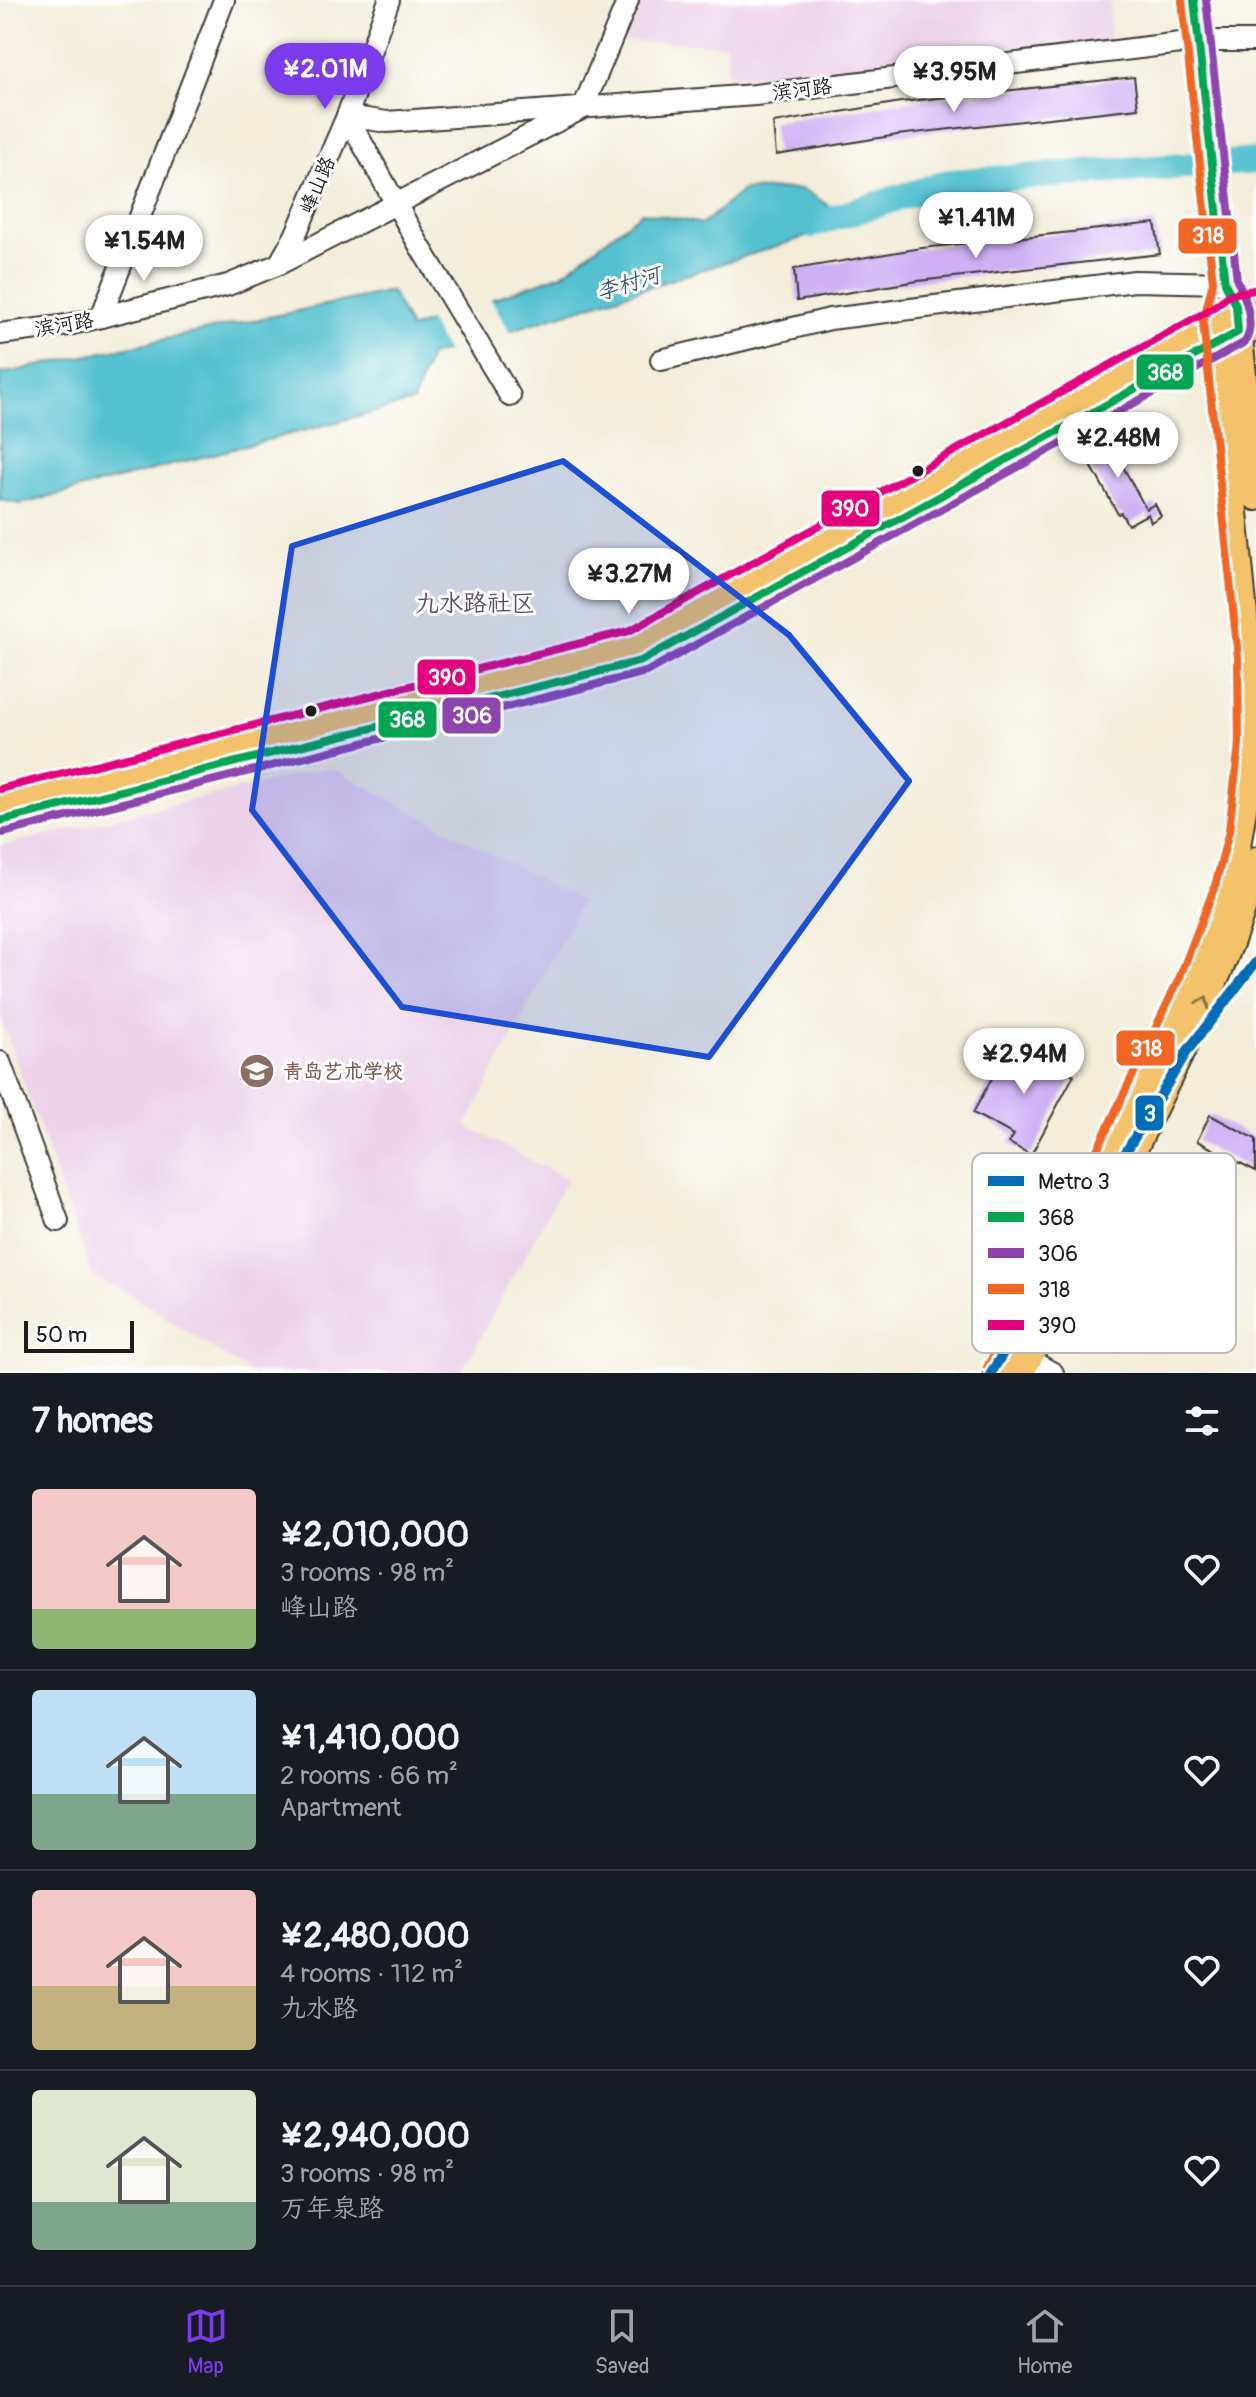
<!DOCTYPE html>
<meta charset="utf-8">
<style>
:root{--surface:#171b24;--page:#242831;--text:#f1f3f6;--muted:#9ea1a6;--line:#363941;--accent:#7c3aed}
body{margin:0;font-family:Pangolin,"LXGW WenKai TC",sans-serif;background:var(--page);color:var(--text);height:100vh;display:flex;flex-direction:column;font-size:30px;white-space:nowrap}
*{box-sizing:border-box;margin:0}
p{font-size:26px;color:var(--muted)}
.icon{flex:none;width:44px;height:44px;fill:none;stroke:currentColor;stroke-width:2;stroke-linecap:round;stroke-linejoin:round}
.map{position:relative;height:1373px;overflow:hidden}
.side{display:flex;flex-direction:column;background:var(--surface);flex:1}
.side>*{flex:none}
.scale{position:absolute;left:24px;bottom:20px;width:110px;box-sizing:border-box;padding-left:8px;border:4px solid #1c1c1c;border-top:0;font-size:22px;line-height:28px;white-space:nowrap;color:#1c1c1c;-webkit-text-stroke:6px #fff;paint-order:stroke}
.price{position:absolute;translate:-50% -68px;padding:0 18px;border-radius:28px;background:#fff;color:#222;font-size:26px;line-height:52px;filter:drop-shadow(0 2px 4px #0008)}
.price::after{content:'';position:absolute;left:50%;top:48px;width:24px;height:18px;margin-left:-12px;background:inherit;clip-path:polygon(0 0,100% 0,50% 100%)}
.price.selected{background:var(--accent);color:#fff}
ul{padding:0;list-style:none}
li{display:flex;align-items:center;gap:24px;height:200px;padding:0 32px}
li+li{border-top:2px solid var(--line)}
li span{display:grid;place-items:center;flex:none;width:224px;height:160px;border-radius:8px;color:#555}
li>.icon{margin-inline-start:auto}
span .icon{width:96px;height:96px;fill:#fffc;stroke-width:1}
li b{font-size:34px}
h2{display:flex;justify-content:space-between;align-items:center;height:96px;padding:0 32px;font-size:34px}
.tabs{display:flex;justify-content:space-around;align-items:center;height:112px;border-top:2px solid var(--line);background:var(--surface);font-size:22px;color:var(--muted)}
.tabs a{display:grid;justify-items:center;gap:4px}
.tabs .selected{color:var(--accent)}
.map>svg:first-child{display:block}
.built{fill:#ecd1e9}
.water{fill:#55c1d0;stroke:#386e76;stroke-width:2}
.pier{fill:#f3edd9}
.lines{fill:none;stroke-linecap:round;stroke-linejoin:round}
.river{stroke:#55c1d0;stroke-width:26}
.building{fill:#d0b0f5}
.minor-casing{stroke:#3c3b38;stroke-width:24}
.major-casing{stroke:#3c3b38;stroke-width:30}
.minor{stroke:#fff;stroke-width:20}
.major{stroke:#f3c26a;stroke-width:26}
.bus-1-casing{stroke:#fff;stroke-width:14}
.bus-2-casing{stroke:#fff;stroke-width:14}
.bus-3-casing{stroke:#fff;stroke-width:14}
.bus-4-casing{stroke:#fff;stroke-width:14}
.bus-1{stroke:#00a651;stroke-width:8}
.bus-2{stroke:#8e44ad;stroke-width:8}
.bus-3{stroke:#f26522;stroke-width:8}
.bus-4{stroke:#e5007d;stroke-width:8}
.metro-1-casing{stroke:#fff;stroke-width:16}
.metro-1{stroke:#006dbb;stroke-width:10}
.oneway{stroke:#886f43}
.marked{fill:#1d4ed8;fill-opacity:0.2;stroke:#1d4ed8;stroke-width:6;stroke-linejoin:round}
.bus-dot{fill:#1c1c1c;stroke:#fff;stroke-width:3}
.labels{text-anchor:middle;stroke-width:6;stroke-linejoin:round;paint-order:stroke}
.street-label{font-size:20px;fill:#1c1c1c;stroke:#fff}
.education-label{font-size:20px;font-weight:bold;fill:#785e54;stroke:#fff;text-anchor:start}
.water-label{font-size:22px;font-style:italic;fill:#335e64;stroke:#fff}
.quarter-label{font-size:24px;fill:#5b5068;stroke:#fff}
.key{fill:#fff;stroke:#bbb;stroke-width:2}
.key-label{font-size:22px;fill:#1c1c1c}
.line-badge{stroke:#fff;stroke-width:3}
.badge-label{font-size:22px;text-anchor:middle;font-weight:bold;fill:#fff}
</style>
<div class="map">
<svg width="1256" height="1373" viewBox="0 0 1256 1373">
<rect width="100%" height="100%" fill="#fff"/>
<filter id="ink" filterUnits="userSpaceOnUse"><feTurbulence type="fractalNoise" baseFrequency=".0125" numOctaves="2"/><feDisplacementMap in="SourceGraphic" scale="16" xChannelSelector="R" yChannelSelector="G"/><feConvolveMatrix kernelMatrix="1 2 1 2 8 2 1 2 1" color-interpolation-filters="sRGB"/></filter>
<filter id="wash" filterUnits="userSpaceOnUse"><feTurbulence type="fractalNoise" baseFrequency=".006" numOctaves="4" result="noise"/><feDisplacementMap in="SourceGraphic" scale="32" xChannelSelector="R" yChannelSelector="G"/><feGaussianBlur stdDeviation="1.8" result="paint"/><feColorMatrix in="noise" values="0 0 0 0 0 0 0 0 0 0 0 0 0 0 0 0 0 1.4 0 .05"/><feComposite in="paint" operator="in"/></filter>
<g filter="url(#wash)">
<rect width="100%" height="100%" fill="#f3edd9"/>
<g class="built">
<polygon points="627,0 1110,0 1109,47 727,78 726,44 611,41"/>
<polygon points="330,767 581,902 466,1126 567,1179 461,1373 250,1373 127,1292 93,1278 0,1016 0,846"/>
</g>
<polygon class="water" points="803,189 853,222 430,356 413,402 22,504 0,500 0,374 391,291 410,329 562,274 642,212 703,224 743,190"/>
<polygon class="pier" points="489,296 511,334 448,354 427,318"/>
<g class="lines">
<polyline class="river" points="811,225 949,182 1256,161"/>
</g>
<g id="blocks">
<g class="building">
<polygon points="1134,77 1138,108 897,135 776,155 773,123 901,102"/>
<polygon points="1155,223 1160,254 918,281 797,301 794,269 922,248"/>
<polygon points="1118,432 1126,446 1115,452 1146,509 1155,504 1161,516 1151,522 1148,514 1128,525 1121,513 1118,514 1083,451"/>
<polygon points="1012,1041 1074,1075 1031,1155 1009,1143 1014,1135 973,1113"/>
<polygon points="1210,1115 1256,1139 1256,1171 1197,1141"/>
</g>
</g>
</g>
<g filter="url(#ink)">
<use href="#blocks" fill-opacity="0" stroke="#3c3b38" stroke-width="2"/>
<g class="lines">
<defs>
<g id="minor">
<polyline points="1194,0 1222,257 1225,283 1230,293"/>
<polyline points="347,116 387,122 755,95 1197,41 1256,41"/>
<polyline points="347,116 419,245 510,396"/>
<polyline points="279,264 583,108 628,0"/>
<polyline points="101,317 224,0"/>
<polyline points="0,334 68,325 101,317 228,285 279,264 295,236 347,116 389,0"/>
<polyline points="661,360 830,319 1135,281 1225,283"/>
<polyline points="0,1062 58,1221"/>
<polyline points="1017,1353 1053,1373"/>
</g>
<g id="major">
<polyline points="1237,318 1256,497"/>
<polyline points="0,801 633,642 1215,321 1236,305 1256,302"/>
<polyline points="0,821 641,661 1186,359 1238,332 1256,329"/>
<polyline points="997,1373 1077,1221 1178,1009 1208,943 1227,888 1238,840 1250,767 1252,696 1216,329"/>
<path d="M1020,1373C1069,1286 1111,1196 1154,1107C1193,1027 1236,947 1256,860"/>
</g>
</defs>
<use href="#minor" class="minor-casing"/>
<use href="#major" class="major-casing"/>
<use href="#minor" class="minor"/>
<use href="#major" class="major"/>
<defs>
<polyline id="bus-1" points="0,821 641,661 1238,332 1236,305 1225,283 1194,0"/>
<path id="bus-2" d="M3,833L646,672L1245,342C1256,325 1245,296 1237,280L1206,0"/>
<polyline id="bus-3" points="987,1367 1049,1250 1179,979 1215,886 1229,831 1239,744 1238,657 1203,322 1213,282 1182,1"/>
<polyline id="bus-4" points="0,789 629,631 1208,311 1231,294 1254,290"/>
</defs>
<use href="#bus-1" class="bus-1-casing"/>
<use href="#bus-2" class="bus-2-casing"/>
<use href="#bus-3" class="bus-3-casing"/>
<use href="#bus-4" class="bus-4-casing"/>
<use href="#bus-1" class="bus-1"/>
<use href="#bus-2" class="bus-2"/>
<use href="#bus-3" class="bus-3"/>
<use href="#bus-4" class="bus-4"/>
<defs>
<polyline id="metro-1" points="991,1373 1188,1050 1256,962"/>
</defs>
<use href="#metro-1" class="metro-1-casing"/>
<use href="#metro-1" class="metro-1"/>
</g>
<defs><path id="oneway-chevron" d="M-2-3.5L2.5 0L-2 3.5" fill="none" stroke-width="1.6" stroke-linecap="round" stroke-linejoin="round" transform="scale(2)"/></defs>
<use class="oneway" href="#oneway-chevron" transform="translate(1204 1002) rotate(-66)"/>
</g>
<path class="marked" d="M563,461L789,635L909,781L709,1057L402,1007L252,810L292,546Z"/>
<defs>
<symbol id="school-disc" viewBox="-11 -11 22 22"><circle r="9.5" fill="#8d6e63" stroke="#fff"/><path d="M0-5L7-2L0 1L-7-2ZM-4 1L0 2.5L4 1V4Q0 6-4 4Z" fill="#fff"/></symbol>
</defs>
<g fill-rule="evenodd">
<use href="#school-disc" x="237" y="1051" width="40" height="40"/>
</g>
<g class="bus-dot">
<circle cx="918" cy="471" r="7"/>
<circle cx="311" cy="711" r="7"/>
</g>
<g class="labels">
<g class="street-label">
<text transform="translate(802 89) rotate(-7)" y="7">滨河路</text>
<text transform="translate(317 185) rotate(-67)" y="7">峰山路</text>
<text transform="translate(64 324) rotate(-10)" y="7">滨河路</text>
</g>
<g class="education-label">
<text x="283" y="1078">青岛艺术学校</text>
</g>
<g class="water-label">
<text transform="translate(628 283) rotate(-17)" y="8">李村河</text>
</g>
<g class="quarter-label">
<text x="475" y="611">九水路社区</text>
</g>
</g>
<rect x="972" y="1153" width="264" height="200" rx="12" class="key"/>
<rect x="988" y="1176" width="36" height="10" fill="#006dbb"/>
<rect x="988" y="1212" width="36" height="10" fill="#00a651"/>
<rect x="988" y="1248" width="36" height="10" fill="#8e44ad"/>
<rect x="988" y="1284" width="36" height="10" fill="#f26522"/>
<rect x="988" y="1320" width="36" height="10" fill="#e5007d"/>
<g class="key-label">
<text x="1038" y="1189">Metro 3</text>
<text x="1038" y="1225">368</text>
<text x="1038" y="1261">306</text>
<text x="1038" y="1297">318</text>
<text x="1038" y="1333">390</text>
</g>
<g class="line-badge">
<rect x="1177" y="217" width="61" height="38" rx="8" fill="#f26522"/>
<rect x="1135" y="353" width="60" height="38" rx="8" fill="#00a651"/>
<rect x="820" y="489" width="61" height="39" rx="8" fill="#e5007d"/>
<rect x="416" y="658" width="61" height="38" rx="8" fill="#e5007d"/>
<rect x="441" y="696" width="61" height="39" rx="8" fill="#8e44ad"/>
<rect x="377" y="700" width="61" height="39" rx="8" fill="#00a651"/>
<rect x="1115" y="1029" width="61" height="38" rx="8" fill="#f26522"/>
<rect x="1134" y="1094" width="31" height="38" rx="8" fill="#006dbb"/>
</g>
<g class="badge-label">
<text x="1208" y="243">318</text>
<text x="1165" y="380">368</text>
<text x="850" y="516">390</text>
<text x="447" y="685">390</text>
<text x="472" y="723">306</text>
<text x="407" y="727">368</text>
<text x="1146" y="1056">318</text>
<text x="1150" y="1121">3</text>
</g>
</svg>
<div class="scale">50 m</div>
<b class="price selected" style="left:325px;top:111px">¥2.01M</b>
<b class="price" style="left:954px;top:114px">¥3.95M</b>
<b class="price" style="left:976px;top:260px">¥1.41M</b>
<b class="price" style="left:144px;top:283px">¥1.54M</b>
<b class="price" style="left:1118px;top:480px">¥2.48M</b>
<b class="price" style="left:629px;top:616px">¥3.27M</b>
<b class="price" style="left:1024px;top:1096px">¥2.94M</b>
</div>
<section class="side">
<h2>7 homes<svg class="icon" aria-label="filters" viewBox="0 0 24 24"><path d="M4 7h16M4 17h16"/><circle cx="9" cy="7" r="2"/><circle cx="15" cy="17" r="2"/></svg></h2>
<ul>
<li><span style="background:linear-gradient(#f6c9c9 75%,#8fb573 0)"><svg class="icon" aria-label="home" viewBox="0 0 24 24"><path d="M3 11l9-7 9 7M6 9v11h12V9"/></svg></span><div><b>¥2,010,000</b><p>3 rooms · 98 m²</p><p>峰山路</p></div><svg class="icon" aria-label="heart" viewBox="0 0 24 24"><path d="M12 20l-8-8c-3-5 5-10 8-4 3-6 11-1 8 4z"/></svg></li>
<li><span style="background:linear-gradient(#bfe0f5 65%,#7fa58c 0)"><svg class="icon" aria-label="home" viewBox="0 0 24 24"><path d="M3 11l9-7 9 7M6 9v11h12V9"/></svg></span><div><b>¥1,410,000</b><p>2 rooms · 66 m²</p><p>Apartment</p></div><svg class="icon" aria-label="heart" viewBox="0 0 24 24"><path d="M12 20l-8-8c-3-5 5-10 8-4 3-6 11-1 8 4z"/></svg></li>
<li><span style="background:linear-gradient(#f6c9c9 60%,#c2b280 0)"><svg class="icon" aria-label="home" viewBox="0 0 24 24"><path d="M3 11l9-7 9 7M6 9v11h12V9"/></svg></span><div><b>¥2,480,000</b><p>4 rooms · 112 m²</p><p>九水路</p></div><svg class="icon" aria-label="heart" viewBox="0 0 24 24"><path d="M12 20l-8-8c-3-5 5-10 8-4 3-6 11-1 8 4z"/></svg></li>
<li><span style="background:linear-gradient(#dfe7d0 70%,#7fa58c 0)"><svg class="icon" aria-label="home" viewBox="0 0 24 24"><path d="M3 11l9-7 9 7M6 9v11h12V9"/></svg></span><div><b>¥2,940,000</b><p>3 rooms · 98 m²</p><p>万年泉路</p></div><svg class="icon" aria-label="heart" viewBox="0 0 24 24"><path d="M12 20l-8-8c-3-5 5-10 8-4 3-6 11-1 8 4z"/></svg></li>
</ul>
</section>
<nav class="tabs">
<a class="selected"><svg class="icon" aria-label="map" viewBox="0 0 24 24"><path d="M3 6l6-2 6 2 6-2v14l-6 2-6-2-6 2zM9 4v14M15 6v14"/></svg>Map</a>
<a><svg class="icon" aria-label="saved" viewBox="0 0 24 24"><path d="M7 4h10v16l-5-4-5 4z"/></svg>Saved</a>
<a><svg class="icon" aria-label="home" viewBox="0 0 24 24"><path d="M3 11l9-7 9 7M6 9v11h12V9"/></svg>Home</a>
</nav>
